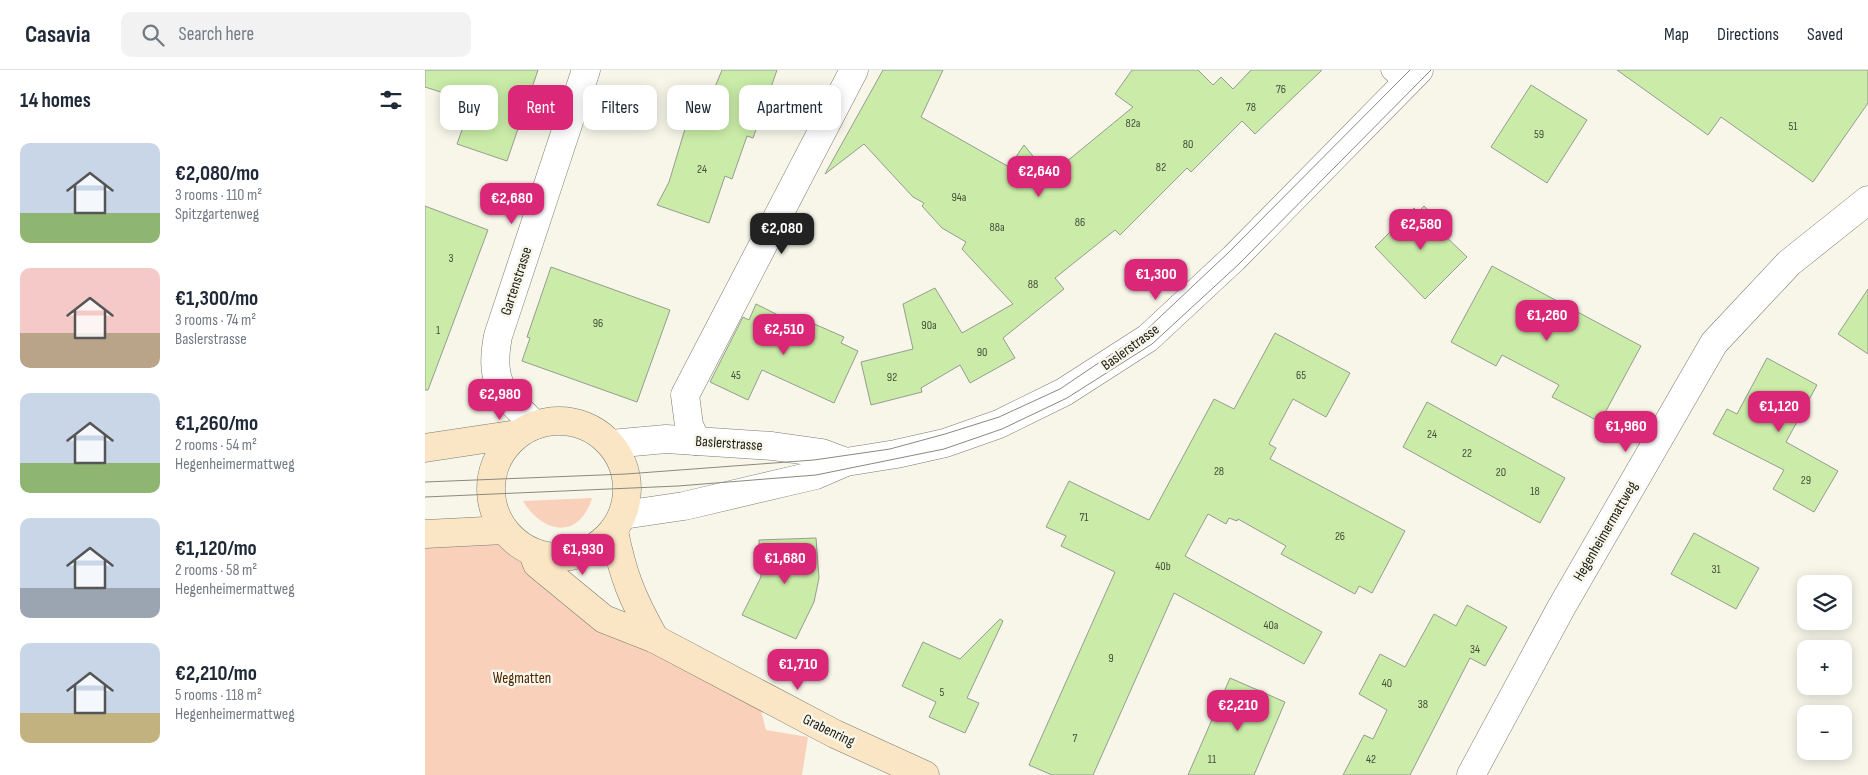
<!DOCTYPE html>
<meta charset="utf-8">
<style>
:root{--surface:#fff;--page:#f2f2f3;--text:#1f2937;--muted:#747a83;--line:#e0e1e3;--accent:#db2777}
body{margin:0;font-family:"Sofia Sans Condensed",sans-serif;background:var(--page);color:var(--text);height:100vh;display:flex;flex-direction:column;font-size:19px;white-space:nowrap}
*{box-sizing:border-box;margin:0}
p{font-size:16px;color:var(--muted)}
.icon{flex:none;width:28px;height:28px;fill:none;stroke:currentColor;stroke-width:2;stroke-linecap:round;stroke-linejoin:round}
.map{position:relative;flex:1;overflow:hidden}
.side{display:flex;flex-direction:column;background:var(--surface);width:425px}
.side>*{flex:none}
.hud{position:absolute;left:15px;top:15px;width:475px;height:45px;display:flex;gap:10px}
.buttons{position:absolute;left:1372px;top:505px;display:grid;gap:10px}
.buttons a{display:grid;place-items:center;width:55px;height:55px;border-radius:10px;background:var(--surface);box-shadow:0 2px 12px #0003;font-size:25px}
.price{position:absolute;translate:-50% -42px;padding:0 11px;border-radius:10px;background:var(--accent);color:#fff;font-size:16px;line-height:32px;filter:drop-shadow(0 1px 2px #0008)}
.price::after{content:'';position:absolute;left:50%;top:30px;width:15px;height:11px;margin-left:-8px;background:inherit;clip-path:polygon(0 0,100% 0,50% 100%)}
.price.selected{background:#222;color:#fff}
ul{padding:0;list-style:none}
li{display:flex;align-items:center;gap:15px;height:125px;padding:0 20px}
li span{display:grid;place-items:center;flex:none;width:140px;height:100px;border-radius:10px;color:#555}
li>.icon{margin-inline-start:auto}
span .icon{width:60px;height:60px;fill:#fffc;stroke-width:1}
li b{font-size:21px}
h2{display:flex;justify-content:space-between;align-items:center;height:60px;padding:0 20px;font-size:21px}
.chip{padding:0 18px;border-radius:10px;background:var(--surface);box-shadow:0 2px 12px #0003;font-size:18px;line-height:45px}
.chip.selected{background:var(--accent);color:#fff}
header{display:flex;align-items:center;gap:30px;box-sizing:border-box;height:70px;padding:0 25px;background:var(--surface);border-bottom:1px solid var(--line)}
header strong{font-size:24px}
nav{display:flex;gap:28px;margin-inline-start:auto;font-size:18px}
.search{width:350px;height:45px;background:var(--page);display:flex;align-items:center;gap:12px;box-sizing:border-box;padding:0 18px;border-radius:10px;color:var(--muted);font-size:19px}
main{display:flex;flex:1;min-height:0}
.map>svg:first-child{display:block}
.green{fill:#f9d1bb}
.building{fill:#caeca8;stroke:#969c91}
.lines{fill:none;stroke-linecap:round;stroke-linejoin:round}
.service-casing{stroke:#7c7b70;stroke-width:21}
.minor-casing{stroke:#7c7b70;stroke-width:29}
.tertiary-casing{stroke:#7c7b70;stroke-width:29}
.secondary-casing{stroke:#7c7b70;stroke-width:29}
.service{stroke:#fff;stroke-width:20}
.minor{stroke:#fff;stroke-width:28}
.tertiary{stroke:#fff;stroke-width:28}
.secondary{stroke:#fae6c4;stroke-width:28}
.tram{stroke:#8a8980;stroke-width:1}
.labels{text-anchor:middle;stroke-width:5;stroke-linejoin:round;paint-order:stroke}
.number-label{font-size:12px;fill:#474f3a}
.street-label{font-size:15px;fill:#1b1b16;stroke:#f7f6e9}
.park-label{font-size:15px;fill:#4e2304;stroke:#f7f6e9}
</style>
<header>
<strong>Casavia</strong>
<div class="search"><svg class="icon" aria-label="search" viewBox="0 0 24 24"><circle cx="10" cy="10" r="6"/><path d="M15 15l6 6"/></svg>Search here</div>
<nav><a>Map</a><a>Directions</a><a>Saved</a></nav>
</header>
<main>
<section class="side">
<h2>14 homes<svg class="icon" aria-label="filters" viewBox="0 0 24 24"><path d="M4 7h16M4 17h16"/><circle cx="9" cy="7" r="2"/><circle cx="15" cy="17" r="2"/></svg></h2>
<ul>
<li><span style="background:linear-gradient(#c9d6e8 70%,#8fb573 0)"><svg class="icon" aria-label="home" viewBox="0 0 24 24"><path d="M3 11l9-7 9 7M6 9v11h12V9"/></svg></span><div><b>€2,080/mo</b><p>3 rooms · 110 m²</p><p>Spitzgartenweg</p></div></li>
<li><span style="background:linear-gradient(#f6c9c9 65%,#b9a48a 0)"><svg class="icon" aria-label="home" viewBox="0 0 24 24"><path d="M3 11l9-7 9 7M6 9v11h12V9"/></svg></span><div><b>€1,300/mo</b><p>3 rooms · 74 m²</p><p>Baslerstrasse</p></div></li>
<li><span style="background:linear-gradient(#c9d6e8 70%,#8fb573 0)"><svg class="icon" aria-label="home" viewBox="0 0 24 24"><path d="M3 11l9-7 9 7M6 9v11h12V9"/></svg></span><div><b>€1,260/mo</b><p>2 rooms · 54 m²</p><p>Hegenheimermattweg</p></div></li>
<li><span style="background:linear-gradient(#c9d6e8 70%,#9aa5b1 0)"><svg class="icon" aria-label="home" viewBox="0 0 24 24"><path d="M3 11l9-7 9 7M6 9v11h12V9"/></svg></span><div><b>€1,120/mo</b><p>2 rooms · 58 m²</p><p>Hegenheimermattweg</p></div></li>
<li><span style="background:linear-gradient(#c9d6e8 70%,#c2b280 0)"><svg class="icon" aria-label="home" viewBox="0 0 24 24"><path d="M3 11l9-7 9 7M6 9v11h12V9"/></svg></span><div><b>€2,210/mo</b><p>5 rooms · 118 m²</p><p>Hegenheimermattweg</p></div></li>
</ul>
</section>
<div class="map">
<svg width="1443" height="705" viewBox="0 0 1443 705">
<rect width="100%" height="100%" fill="#f7f6e9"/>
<g class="green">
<path d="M167,428C154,470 118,464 98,431Z"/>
<polygon points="79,460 112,494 331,622 341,660 383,667 377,705 0,705 0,464"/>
</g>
<g class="building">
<polygon points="0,0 113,0 82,91 32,74 47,32 0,17"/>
<polygon points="297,0 352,0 328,68 322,66 307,109 300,106 284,153 232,135 244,112 263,49 280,41"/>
<polygon points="458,0 518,0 496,47 584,97 599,75 624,106 708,37 690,24 707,0 773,0 788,15 796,7 808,19 826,0 897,0 830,64 817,51 766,102 762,98 695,165 690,160 630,208 639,219 578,268 590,288 545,313 535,295 496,318 497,322 446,335 436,292 488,279 478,234 510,218 537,263 588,234 537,179 541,172 517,158 497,136 499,133 488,127 439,74 400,104"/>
<polygon points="1192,0 1443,0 1443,33 1388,112 1296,47 1283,65"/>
<polygon points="1106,15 1162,50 1122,113 1066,77"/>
<polygon points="0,136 63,160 3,320 0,320"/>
<polygon points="999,136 1018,154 1013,159 1042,187 1000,229 950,177 989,138 993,142"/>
<polygon points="1067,196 1216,276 1175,352 1127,327 1134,315 1077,285 1071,296 1026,272"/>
<polygon points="126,197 245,240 212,332 97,291 105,268 102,267"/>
<polygon points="1443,219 1443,284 1413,264"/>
<polygon points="331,234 383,260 387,253 419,267 416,273 433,281 409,333 337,300 323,330 285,312 318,247 324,250"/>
<polygon points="850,263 925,303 901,347 868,329 844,374 851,378 845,389 980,461 947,523 934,516 930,524 856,484 861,476 813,449 812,451 804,448 801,454 783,444 760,486 897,562 879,594 749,523 668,705 627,705 604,695 690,502 636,476 641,466 621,457 644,411 724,450 789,329 809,339"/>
<polygon points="1342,288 1392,315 1361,372 1413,401 1389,442 1348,419 1359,400 1288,364 1302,339 1312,344"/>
<polygon points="1002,332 1140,408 1115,453 978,377"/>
<polygon points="1269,463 1334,498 1311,539 1246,504"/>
<polygon points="391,468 394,508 389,532 371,569 317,545 336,507 334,470"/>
<polygon points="1042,535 1082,557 1060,596 1045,588 985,705 918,705 939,665 948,669 962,640 934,624 955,584 980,597 1009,544 1031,556"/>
<polygon points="575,549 578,551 542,628 554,633 540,663 504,647 511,632 477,616 498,572 535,589"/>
<polygon points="805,608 860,632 829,705 763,705"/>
</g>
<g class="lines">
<defs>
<polyline id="service" points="966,0 981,14"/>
<g id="minor">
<path d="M110,355C77,323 64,314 73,266L161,0"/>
<polyline points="271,371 264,355 260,325 429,0"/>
<polyline points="1046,705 1136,538 1289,273 1364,193 1443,130"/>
</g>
<g id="tertiary">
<polyline points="186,374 241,369 347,376 397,383 421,392"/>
<polyline points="198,445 259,436 391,405 421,392 471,384 520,373 574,354 639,322 723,268 809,188 994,0"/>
</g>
<g id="secondary">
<circle cx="134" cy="419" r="68"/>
<polyline points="0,378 93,364"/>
<path d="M189,461C198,506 207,528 230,569"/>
<polyline points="0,464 79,460"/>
<polyline points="108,483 112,494 179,549 230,569 410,664 500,705"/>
</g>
</defs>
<use href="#service" class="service-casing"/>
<use href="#minor" class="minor-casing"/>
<use href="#tertiary" class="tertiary-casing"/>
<use href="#secondary" class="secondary-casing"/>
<use href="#service" class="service"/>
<use href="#minor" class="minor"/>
<use href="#tertiary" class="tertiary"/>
<use href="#secondary" class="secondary"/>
<g class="tram">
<polyline points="0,412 201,404 389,390 465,379 520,364 574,347 635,319 718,263 803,183 985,0"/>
<polyline points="0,427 253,416 391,405 519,379 577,359 642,328 727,274 814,194 1006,0"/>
</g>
</g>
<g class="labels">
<g class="number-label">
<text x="856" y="23">76</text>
<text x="826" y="41">78</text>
<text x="708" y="57">82a</text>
<text x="1368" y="60">51</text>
<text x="1114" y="68">59</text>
<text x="763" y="78">80</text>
<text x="736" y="101">82</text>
<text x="277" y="103">24</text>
<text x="534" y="131">94a</text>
<text x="655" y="156">86</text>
<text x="572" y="161">88a</text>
<text x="26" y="192">3</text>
<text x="608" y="218">88</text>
<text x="173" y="257">96</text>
<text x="504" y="259">90a</text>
<text x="13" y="264">1</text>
<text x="557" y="286">90</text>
<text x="311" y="309">45</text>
<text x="876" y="309">65</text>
<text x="467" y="311">92</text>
<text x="1007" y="368">24</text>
<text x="1042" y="387">22</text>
<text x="794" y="405">28</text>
<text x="1076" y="406">20</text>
<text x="1381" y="414">29</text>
<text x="1110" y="425">18</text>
<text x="659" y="451">71</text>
<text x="915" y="470">26</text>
<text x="738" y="500">40b</text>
<text x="1291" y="503">31</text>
<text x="846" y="559">40a</text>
<text x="1050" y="583">34</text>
<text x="686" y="592">9</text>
<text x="962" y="617">40</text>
<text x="517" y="626">5</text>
<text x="998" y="638">38</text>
<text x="650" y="672">7</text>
<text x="787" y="693">11</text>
<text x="946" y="693">42</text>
</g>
<g class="street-label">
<text transform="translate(91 211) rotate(-72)" y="5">Gartenstrasse</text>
<text transform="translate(705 277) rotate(-36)" y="5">Baslerstrasse</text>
<text transform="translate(304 373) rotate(4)" y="5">Baslerstrasse</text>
<text transform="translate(1180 461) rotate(-60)" y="5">Hegenheimermattweg</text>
<text transform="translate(404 660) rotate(26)" y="5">Grabenring</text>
</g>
<g class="park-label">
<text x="97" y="613">Wegmatten</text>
</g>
</g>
</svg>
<div class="buttons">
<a><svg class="icon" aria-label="layers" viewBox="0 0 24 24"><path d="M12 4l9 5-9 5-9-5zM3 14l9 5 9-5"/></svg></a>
<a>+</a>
<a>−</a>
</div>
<b class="price" style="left:614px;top:128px">€2,640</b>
<b class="price" style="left:87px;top:155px">€2,680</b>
<b class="price" style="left:996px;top:181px">€2,580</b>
<b class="price selected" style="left:357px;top:185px">€2,080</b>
<b class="price" style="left:731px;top:231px">€1,300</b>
<b class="price" style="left:1122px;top:272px">€1,260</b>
<b class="price" style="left:359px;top:286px">€2,510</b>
<b class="price" style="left:75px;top:351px">€2,980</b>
<b class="price" style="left:1354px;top:363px">€1,120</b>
<b class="price" style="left:1201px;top:383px">€1,960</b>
<b class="price" style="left:158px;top:506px">€1,930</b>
<b class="price" style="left:360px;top:515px">€1,680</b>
<b class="price" style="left:373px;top:621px">€1,710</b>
<b class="price" style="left:813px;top:662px">€2,210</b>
<div class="hud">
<a class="chip">Buy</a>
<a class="chip selected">Rent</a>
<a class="chip">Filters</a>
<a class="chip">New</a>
<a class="chip">Apartment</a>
</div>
</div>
</main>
